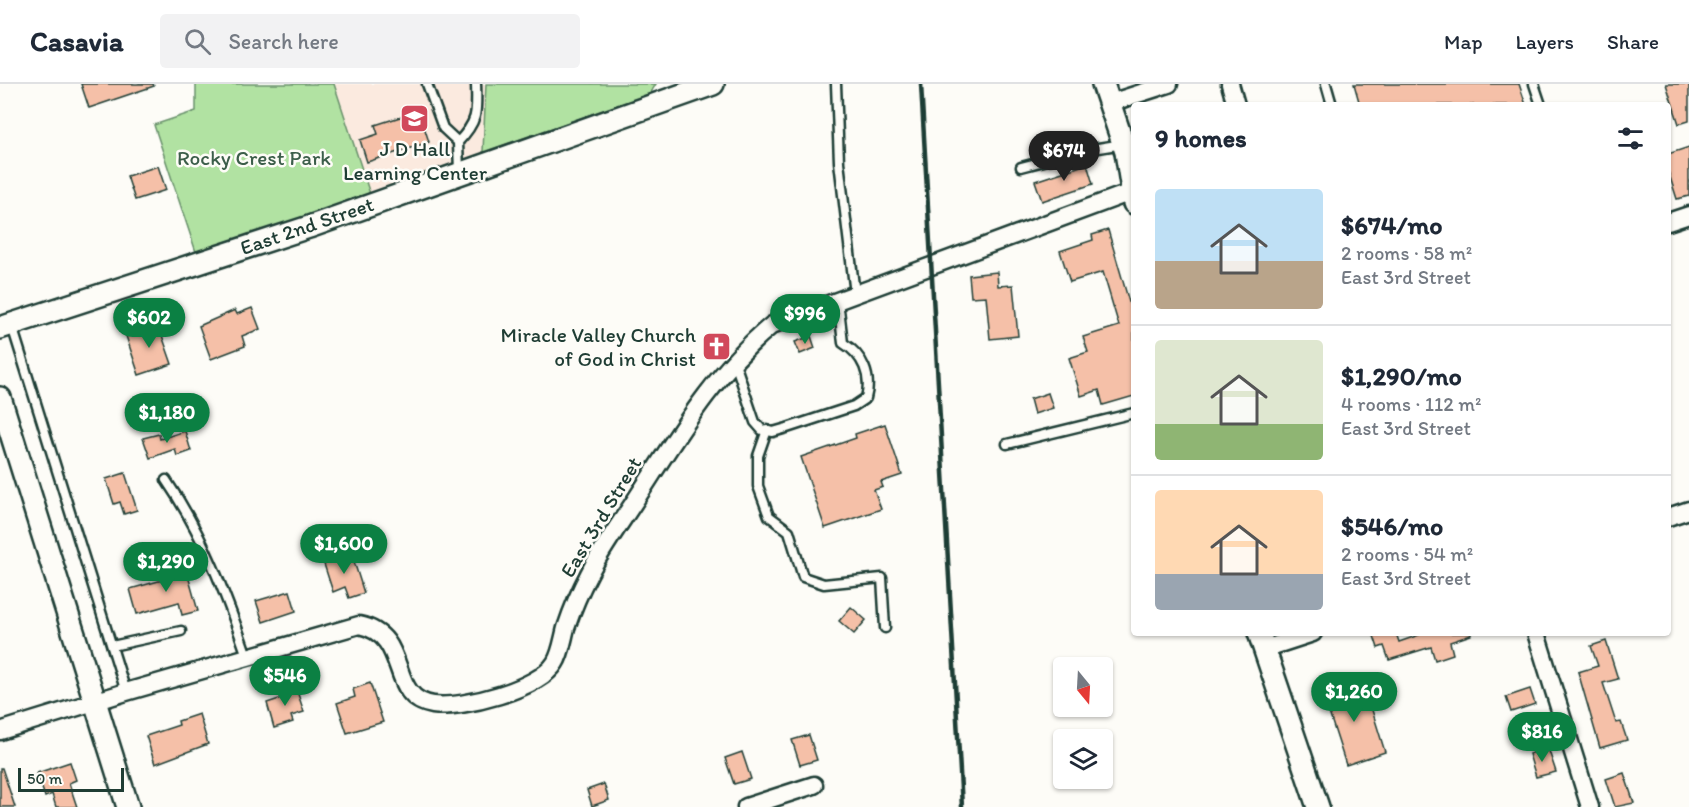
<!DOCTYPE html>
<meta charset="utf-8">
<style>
:root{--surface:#fff;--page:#f2f2f3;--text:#1f2937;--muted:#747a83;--line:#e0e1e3;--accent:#0b8043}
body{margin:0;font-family:Itim,sans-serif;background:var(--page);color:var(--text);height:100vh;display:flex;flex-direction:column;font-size:22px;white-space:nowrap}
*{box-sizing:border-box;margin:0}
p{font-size:20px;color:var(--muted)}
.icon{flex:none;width:33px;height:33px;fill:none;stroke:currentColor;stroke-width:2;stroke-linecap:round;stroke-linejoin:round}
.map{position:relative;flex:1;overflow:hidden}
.drawer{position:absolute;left:1131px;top:18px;width:540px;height:534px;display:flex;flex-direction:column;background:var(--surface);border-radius:6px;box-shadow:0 2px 4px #0004}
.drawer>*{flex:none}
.needle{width:39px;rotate:162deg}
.fabs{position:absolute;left:1053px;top:573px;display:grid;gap:12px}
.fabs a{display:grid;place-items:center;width:60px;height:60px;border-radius:6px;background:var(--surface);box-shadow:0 2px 4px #0004;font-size:30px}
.scale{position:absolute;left:18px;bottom:15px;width:106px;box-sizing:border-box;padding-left:6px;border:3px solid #1f3d34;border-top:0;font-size:16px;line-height:21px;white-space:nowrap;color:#1f3d34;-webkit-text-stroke:4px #fdfcf7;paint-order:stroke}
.price{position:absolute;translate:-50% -51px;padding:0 14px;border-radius:21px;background:var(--accent);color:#fff;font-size:20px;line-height:39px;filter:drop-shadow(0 2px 3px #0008)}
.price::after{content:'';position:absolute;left:50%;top:36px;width:18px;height:14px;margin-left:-9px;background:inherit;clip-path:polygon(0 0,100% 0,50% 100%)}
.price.on{background:#222;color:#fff}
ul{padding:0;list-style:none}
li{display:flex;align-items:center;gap:18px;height:150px;padding:0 24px}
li+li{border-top:2px solid var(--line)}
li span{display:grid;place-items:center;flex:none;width:168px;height:120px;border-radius:6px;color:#555}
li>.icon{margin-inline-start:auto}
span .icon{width:72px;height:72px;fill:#fffc;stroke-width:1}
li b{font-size:26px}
h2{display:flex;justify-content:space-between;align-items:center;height:72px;padding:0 24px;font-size:26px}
header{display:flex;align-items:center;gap:36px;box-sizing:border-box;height:84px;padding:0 30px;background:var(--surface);border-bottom:2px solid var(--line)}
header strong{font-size:28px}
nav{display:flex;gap:33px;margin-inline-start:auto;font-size:21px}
.search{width:420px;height:54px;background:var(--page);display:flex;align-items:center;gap:15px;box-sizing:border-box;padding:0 21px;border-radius:6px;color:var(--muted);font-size:22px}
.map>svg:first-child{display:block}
.built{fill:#fbeadf}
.green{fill:#b1e2a2;stroke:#68906b;stroke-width:1.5}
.building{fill:#f5c0a8;stroke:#1f3d34;stroke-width:1.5}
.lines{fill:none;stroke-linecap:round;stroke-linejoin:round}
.service-casing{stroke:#1f3d34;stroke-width:13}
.minor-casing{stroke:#1f3d34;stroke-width:21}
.tertiary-casing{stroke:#1f3d34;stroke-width:26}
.service{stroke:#fdfcf7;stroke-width:8}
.minor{stroke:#fdfcf7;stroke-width:16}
.tertiary{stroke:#fdfcf7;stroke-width:21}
.rail{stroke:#1f3d34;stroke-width:4.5}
.labels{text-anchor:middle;stroke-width:5;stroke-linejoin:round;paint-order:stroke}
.poi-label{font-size:21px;fill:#1f3d34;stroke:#fdfcf7}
.park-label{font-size:21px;fill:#3c5e4a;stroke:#fdfcf7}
.street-label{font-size:21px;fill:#1f3d34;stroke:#fdfcf7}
</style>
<header>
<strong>Casavia</strong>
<div class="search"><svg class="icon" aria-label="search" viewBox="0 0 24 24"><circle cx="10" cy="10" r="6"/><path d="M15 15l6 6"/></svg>Search here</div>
<nav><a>Map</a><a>Layers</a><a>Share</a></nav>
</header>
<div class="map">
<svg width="1689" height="723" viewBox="0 0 1689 723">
<rect width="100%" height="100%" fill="#fdfcf7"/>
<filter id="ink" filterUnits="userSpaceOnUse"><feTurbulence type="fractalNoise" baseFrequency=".0167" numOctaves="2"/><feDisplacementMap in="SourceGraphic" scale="12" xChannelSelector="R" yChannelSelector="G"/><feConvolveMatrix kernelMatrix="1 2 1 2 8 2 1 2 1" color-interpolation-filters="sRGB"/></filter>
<g filter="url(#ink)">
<polygon class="built" points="334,0 486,0 483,68 370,110"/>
<g class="green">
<polygon points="196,0 334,0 370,110 197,171 154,41 196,27"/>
<polygon points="486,0 656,0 650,10 483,68"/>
</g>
<g class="building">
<polygon points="81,0 153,0 154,2 89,24"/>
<polygon points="1354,0 1519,0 1526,21 1360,21"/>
<polygon points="1666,0 1689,0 1689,37 1679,40"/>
<polygon points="419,27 429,58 367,78 360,56 378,50 375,41"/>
<polygon points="1689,63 1689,112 1677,115 1668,87 1668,70"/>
<polygon points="1087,80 1093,100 1042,117 1035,97"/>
<polygon points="158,82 166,106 135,116 127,92"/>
<polygon points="1108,146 1134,235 1134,312 1103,321 1099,306 1081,312 1069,274 1088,268 1083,253 1119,242 1103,188 1070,198 1060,167 1093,156 1092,151"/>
<polygon points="997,188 998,202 1013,201 1018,252 990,255 986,212 971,213 969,191"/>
<polygon points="252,224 260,245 242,252 245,262 211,275 199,242 235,226 237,230"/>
<polygon points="157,237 172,280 139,291 126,252 146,246 145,241"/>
<polygon points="811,252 815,264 800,270 795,258"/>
<polygon points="1048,309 1053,324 1034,330 1030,315"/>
<polygon points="885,340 902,391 881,398 883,403 874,406 881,425 825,444 801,373 856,354 855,350"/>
<polygon points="185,347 191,367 177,372 175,365 150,374 143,354 159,350 160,355"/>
<polygon points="125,389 137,426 124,430 120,418 114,420 106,395"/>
<polygon points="351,468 364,509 349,514 345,503 333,508 323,477"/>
<polygon points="185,481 198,527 182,531 179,518 137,530 130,505 173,493 170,485"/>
<polygon points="290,507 296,527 263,538 256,517"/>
<polygon points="851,523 866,536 854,550 839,537"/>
<polygon points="1373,549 1396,549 1399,558 1419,551 1419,549 1471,549 1471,551 1450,558 1453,570 1435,576 1431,563 1389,576 1384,562 1378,564"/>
<polygon points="1606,557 1618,595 1603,599 1616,639 1621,638 1627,656 1600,664 1578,588 1598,582 1591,562"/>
<polygon points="1363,597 1385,668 1346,681 1323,610"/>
<polygon points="370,599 383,638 347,649 337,619 355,613 353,605"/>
<polygon points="295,601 304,628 291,632 293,638 274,644 267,619 282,614 280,606"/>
<polygon points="1530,605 1535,620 1511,628 1506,613"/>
<polygon points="199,630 208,660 155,680 146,652 179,641 178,637"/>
<polygon points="809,651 817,676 800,681 792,656"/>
<polygon points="1548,664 1556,688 1536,693 1529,670"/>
<polygon points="742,668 751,695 734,700 725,674"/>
<polygon points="70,678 76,696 69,699 77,723 56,723 52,710 45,713 37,689"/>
<polygon points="0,684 2,684 15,723 0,723"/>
<polygon points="1624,689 1634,719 1615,723 1606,695"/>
<polygon points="604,700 609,716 592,722 587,706"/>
</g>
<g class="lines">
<defs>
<g id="service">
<polyline points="427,0 443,44 458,58"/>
<polyline points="836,0 839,78 855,210"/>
<polyline points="1326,0 1332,21"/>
<polyline points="1534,0 1541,21"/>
<polyline points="1021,83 1086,66 1123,60"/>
<path d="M459,88L458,58C478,37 477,29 476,0"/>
<polyline points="12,242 126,608"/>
<path d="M734,276L755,338L762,346L773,348L787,344L854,322L866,314C872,292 863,271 843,259L838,217"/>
<polyline points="767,346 758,372 758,402 769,432 789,447 803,493 824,500 882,494 885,544"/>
<polyline points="1007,360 1134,329"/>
<path d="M166,396C203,450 226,511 247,572"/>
<polyline points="112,562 181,547"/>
</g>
<g id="minor">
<polyline points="1230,0 1236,21"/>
<polyline points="1110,19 1169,0"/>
<polyline points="1668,138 1689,131"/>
<polyline points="1668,433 1689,426"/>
<polyline points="1536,549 1590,723"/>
<polyline points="1264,565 1313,549"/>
<path d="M0,647L126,608L359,541C412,552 386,614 433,621C462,625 539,605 555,579C561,570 563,555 566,544C572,526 580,507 589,490C603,462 623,436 640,409C679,349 716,287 772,241L1131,108"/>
<polyline points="746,723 814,701"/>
</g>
<g id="tertiary">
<polyline points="1103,0 1126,68 1134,119"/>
<polyline points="0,244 309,143 713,0"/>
<polyline points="0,314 128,723"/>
<polyline points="1259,549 1318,723"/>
</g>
</defs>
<use href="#service" class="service-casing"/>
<use href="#minor" class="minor-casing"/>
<use href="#tertiary" class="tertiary-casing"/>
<use href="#service" class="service"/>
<use href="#minor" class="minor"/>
<use href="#tertiary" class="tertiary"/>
<polyline class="rail" points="921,0 962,723"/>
</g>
</g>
<defs>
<symbol id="school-square" viewBox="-11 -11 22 22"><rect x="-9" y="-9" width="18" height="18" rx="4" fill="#d1495b" stroke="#fdfcf7"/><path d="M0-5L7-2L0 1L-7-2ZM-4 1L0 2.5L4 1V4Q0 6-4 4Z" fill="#fff"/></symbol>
<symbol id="church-square" viewBox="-11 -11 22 22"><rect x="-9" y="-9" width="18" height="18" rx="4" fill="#d1495b" stroke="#fdfcf7"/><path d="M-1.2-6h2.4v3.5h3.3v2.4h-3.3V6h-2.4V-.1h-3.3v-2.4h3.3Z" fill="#fff"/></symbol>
</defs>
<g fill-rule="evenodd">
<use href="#school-square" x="398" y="18" width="33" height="33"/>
<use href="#church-square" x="700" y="246" width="33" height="33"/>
</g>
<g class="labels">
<g class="poi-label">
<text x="415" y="72">J D Hall<tspan x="415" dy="24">Learning Center</tspan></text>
<text x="696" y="258" text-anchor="end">Miracle Valley Church<tspan x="696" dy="24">of God in Christ</tspan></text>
</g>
<g class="park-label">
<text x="254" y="81">Rocky Crest Park</text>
</g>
<g class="street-label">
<text transform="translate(307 142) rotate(-19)" y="7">East 2nd Street</text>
<text transform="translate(601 433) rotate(-59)" y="7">East 3rd Street</text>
</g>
</g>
</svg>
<div class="fabs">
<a><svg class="needle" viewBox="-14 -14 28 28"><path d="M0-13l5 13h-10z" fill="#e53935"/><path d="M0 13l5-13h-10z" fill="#747a83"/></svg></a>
<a><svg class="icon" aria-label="layers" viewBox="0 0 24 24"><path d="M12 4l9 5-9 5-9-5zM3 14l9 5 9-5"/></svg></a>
</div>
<div class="scale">50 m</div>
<b class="price on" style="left:1064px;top:98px">$674</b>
<b class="price" style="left:805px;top:261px">$996</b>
<b class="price" style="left:149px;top:265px">$602</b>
<b class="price" style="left:167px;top:360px">$1,180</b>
<b class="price" style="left:344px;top:491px">$1,600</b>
<b class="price" style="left:166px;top:509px">$1,290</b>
<b class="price" style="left:285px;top:623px">$546</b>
<b class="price" style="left:1354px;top:639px">$1,260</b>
<b class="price" style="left:1542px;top:679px">$816</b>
<section class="drawer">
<h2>9 homes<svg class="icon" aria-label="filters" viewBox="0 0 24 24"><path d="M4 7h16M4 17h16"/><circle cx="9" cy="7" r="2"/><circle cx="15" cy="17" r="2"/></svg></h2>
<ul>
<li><span style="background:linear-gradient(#bfe0f5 60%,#b9a48a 0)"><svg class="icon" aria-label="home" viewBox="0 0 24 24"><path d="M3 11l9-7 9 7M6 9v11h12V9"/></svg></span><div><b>$674/mo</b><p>2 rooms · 58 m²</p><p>East 3rd Street</p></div></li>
<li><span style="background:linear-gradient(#dfe7d0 70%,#8fb573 0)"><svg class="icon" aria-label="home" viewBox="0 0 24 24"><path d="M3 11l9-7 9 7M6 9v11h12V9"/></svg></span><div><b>$1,290/mo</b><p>4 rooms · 112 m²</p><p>East 3rd Street</p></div></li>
<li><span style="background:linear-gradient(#ffd9b3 70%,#9aa5b1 0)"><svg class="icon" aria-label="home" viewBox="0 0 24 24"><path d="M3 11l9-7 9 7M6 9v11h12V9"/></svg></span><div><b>$546/mo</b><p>2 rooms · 54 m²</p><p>East 3rd Street</p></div></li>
</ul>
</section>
</div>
